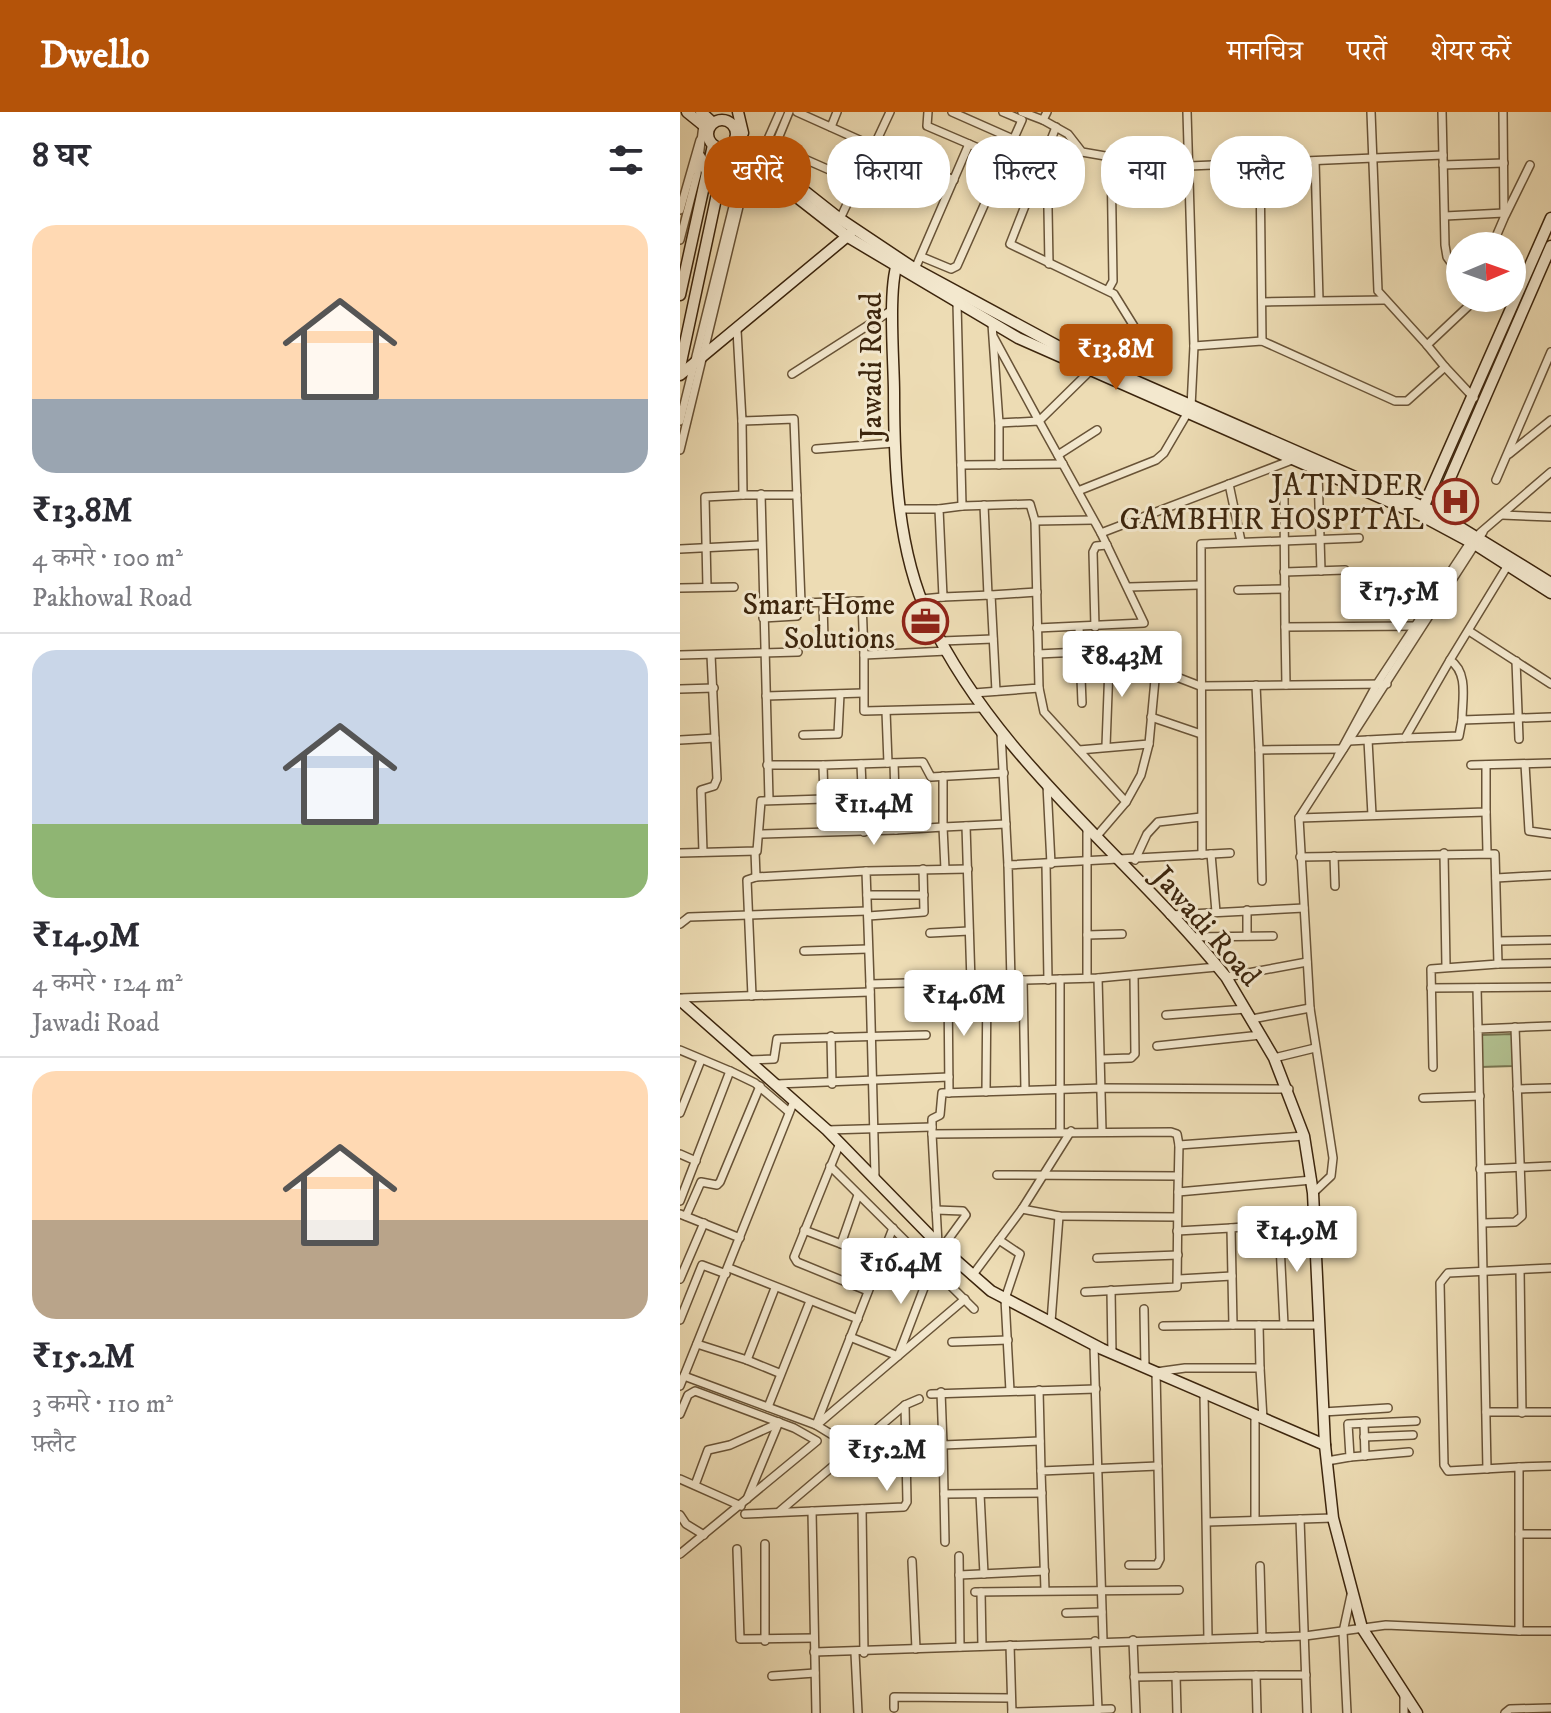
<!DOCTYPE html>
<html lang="hi">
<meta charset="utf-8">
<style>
:root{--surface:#fff;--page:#f2f2f3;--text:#2b2b33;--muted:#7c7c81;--line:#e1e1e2;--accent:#b45309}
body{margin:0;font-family:"IM FELL DW Pica","Noto Serif Devanagari",serif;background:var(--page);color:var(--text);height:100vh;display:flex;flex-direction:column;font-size:30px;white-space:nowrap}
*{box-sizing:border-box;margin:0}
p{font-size:26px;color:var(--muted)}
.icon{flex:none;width:44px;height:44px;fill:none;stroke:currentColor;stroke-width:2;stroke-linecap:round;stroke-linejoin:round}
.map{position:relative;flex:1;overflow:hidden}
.details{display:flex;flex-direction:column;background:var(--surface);width:680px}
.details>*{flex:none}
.guide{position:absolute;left:24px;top:24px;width:726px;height:72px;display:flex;gap:16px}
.needle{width:52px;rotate:88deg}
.tools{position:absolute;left:766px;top:120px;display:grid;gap:16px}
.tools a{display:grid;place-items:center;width:80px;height:80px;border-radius:50%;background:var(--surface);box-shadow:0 4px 12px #0003;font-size:40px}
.price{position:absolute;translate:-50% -68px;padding:0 18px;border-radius:8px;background:#fff;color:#222;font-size:26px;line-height:52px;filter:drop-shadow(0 2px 4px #0008)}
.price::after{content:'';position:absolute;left:50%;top:48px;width:24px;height:18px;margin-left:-12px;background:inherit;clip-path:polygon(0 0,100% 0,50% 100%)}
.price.on{background:var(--accent);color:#fff}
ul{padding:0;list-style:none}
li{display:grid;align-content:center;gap:16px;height:424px;padding:0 32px}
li+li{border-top:2px solid var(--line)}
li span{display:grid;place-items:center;height:248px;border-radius:24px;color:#555}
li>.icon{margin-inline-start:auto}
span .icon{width:144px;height:144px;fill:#fffc;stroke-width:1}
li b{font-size:34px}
h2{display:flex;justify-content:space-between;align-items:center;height:96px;padding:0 32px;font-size:34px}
.chip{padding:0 28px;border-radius:32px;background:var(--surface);box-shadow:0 4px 12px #0003;font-size:28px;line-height:72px}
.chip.on{background:var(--accent);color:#fff}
header{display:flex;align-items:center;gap:48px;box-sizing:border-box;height:112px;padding:0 40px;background:var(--accent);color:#fff}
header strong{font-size:38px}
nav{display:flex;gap:44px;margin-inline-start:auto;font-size:28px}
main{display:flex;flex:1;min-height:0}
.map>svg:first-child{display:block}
.green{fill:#b3c291;stroke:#78744f;stroke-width:2}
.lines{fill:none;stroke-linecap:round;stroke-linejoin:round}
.street-casing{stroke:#685337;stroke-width:10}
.secondary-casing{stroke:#3c250d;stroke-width:13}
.street{stroke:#f3e8ce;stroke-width:7}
.secondary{stroke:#f3e8ce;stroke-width:10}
.labels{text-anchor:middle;stroke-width:6;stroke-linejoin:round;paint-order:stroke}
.street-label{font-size:30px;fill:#3c250d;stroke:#f3e8ce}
.poi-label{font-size:30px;fill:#3c250d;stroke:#f3e8ce;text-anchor:end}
</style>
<header>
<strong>Dwello</strong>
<nav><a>मानचित्र</a><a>परतें</a><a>शेयर करें</a></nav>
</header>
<main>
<section class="details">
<h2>8 घर<svg class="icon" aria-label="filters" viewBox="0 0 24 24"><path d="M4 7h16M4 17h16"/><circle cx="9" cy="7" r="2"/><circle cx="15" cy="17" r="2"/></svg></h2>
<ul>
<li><span style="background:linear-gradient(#ffd9b3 70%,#9aa5b1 0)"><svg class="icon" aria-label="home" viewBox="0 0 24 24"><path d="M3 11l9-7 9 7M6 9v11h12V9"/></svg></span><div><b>₹13.8M</b><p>4 कमरे · 100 m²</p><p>Pakhowal Road</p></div></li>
<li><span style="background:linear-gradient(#c9d6e8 70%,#8fb573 0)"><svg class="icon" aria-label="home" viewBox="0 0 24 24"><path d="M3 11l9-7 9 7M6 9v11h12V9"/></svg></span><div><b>₹14.9M</b><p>4 कमरे · 124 m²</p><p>Jawadi Road</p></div></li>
<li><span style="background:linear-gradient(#ffd9b3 60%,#b9a48a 0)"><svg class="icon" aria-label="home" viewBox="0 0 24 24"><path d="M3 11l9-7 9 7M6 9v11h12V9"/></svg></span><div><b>₹15.2M</b><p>3 कमरे · 110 m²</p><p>फ़्लैट</p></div></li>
</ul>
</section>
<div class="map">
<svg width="871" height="1601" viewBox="0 0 871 1601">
<rect width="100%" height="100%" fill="#eddcb4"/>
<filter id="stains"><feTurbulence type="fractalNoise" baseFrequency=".0025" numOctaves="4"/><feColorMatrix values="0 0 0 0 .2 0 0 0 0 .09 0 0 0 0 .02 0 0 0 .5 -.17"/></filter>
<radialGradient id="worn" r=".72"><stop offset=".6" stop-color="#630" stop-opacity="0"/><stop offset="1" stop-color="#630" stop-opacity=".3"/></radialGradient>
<polygon class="green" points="832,922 833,954 801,955 801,923"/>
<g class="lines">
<defs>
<g id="street">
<polyline points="109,0 95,34 179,71"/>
<polyline points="117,0 195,35"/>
<polyline points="248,0 247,14 289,32"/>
<polyline points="272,0 333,27"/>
<polyline points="342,0 363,8 367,0"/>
<polyline points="691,0 698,179 747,233"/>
<polyline points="762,0 765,133 767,145 780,163"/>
<polyline points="363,8 388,22 402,40 431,45 433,169 428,178"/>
<polyline points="151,15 157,0"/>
<polyline points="376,15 330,132 434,182 460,224 446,265"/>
<polyline points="367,42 369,152"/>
<polyline points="80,45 100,0"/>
<polyline points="635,49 639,188"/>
<polyline points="230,50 274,68"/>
<polyline points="580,51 582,229"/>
<polyline points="763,53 824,51"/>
<polyline points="509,54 763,43"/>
<polyline points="0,98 20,28"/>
<polyline points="765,104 824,101"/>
<polyline points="825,104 850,53"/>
<polyline points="160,107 210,0"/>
<polyline points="0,128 17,62 23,13"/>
<polyline points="812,134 824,106 823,0"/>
<polyline points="242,145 271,157 277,154 342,8 323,0"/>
<polyline points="235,157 289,32 324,47"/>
<polyline points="582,190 704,188"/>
<polyline points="277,191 282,394 350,392 355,409 359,576 294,581"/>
<polyline points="312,212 319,311 359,309 421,421 612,348"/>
<polyline points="57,218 62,309 114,307 121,491 182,489 184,543 267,539"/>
<polyline points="314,226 359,309 410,259"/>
<polyline points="514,234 582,229 715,289 727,289 765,255 747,233 797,186"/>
<polyline points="765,255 794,286"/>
<polyline points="112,262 212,198"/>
<polyline points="0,309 65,46"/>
<polyline points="62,309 63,383 117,383"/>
<polyline points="319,311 319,353"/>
<polyline points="136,337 214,331"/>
<polyline points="0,338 70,49"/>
<polyline points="829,342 871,308"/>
<polyline points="378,343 417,318"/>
<polyline points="281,353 383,352"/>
<polyline points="638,360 641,459"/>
<polyline points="816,368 871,240"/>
<polyline points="549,372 561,429"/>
<polyline points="398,379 476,348 484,341 511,295 514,234 507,0"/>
<polyline points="81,382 89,688"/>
<polyline points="604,386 605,515 737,514"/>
<polyline points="304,393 308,483"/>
<polyline points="282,394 259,397 263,485 311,483"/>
<polyline points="221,397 259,397"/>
<polyline points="822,403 871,405"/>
<polyline points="355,409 413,408"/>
<polyline points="800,421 871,360"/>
<polyline points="0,437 80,433"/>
<path d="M828,453L770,548C789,561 782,588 782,608L871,605"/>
<polyline points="604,460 665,458"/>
<polyline points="27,475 25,385 63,383"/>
<polyline points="449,475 519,473"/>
<polyline points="0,476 54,475"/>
<polyline points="558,478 605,477"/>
<polyline points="242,487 263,485"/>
<polyline points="143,491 144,528"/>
<polyline points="83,506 117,504 121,491"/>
<polyline points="399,515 402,591"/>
<polyline points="415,515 413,440 416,434 427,433"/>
<polyline points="605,515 606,573"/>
<polyline points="357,516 464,511 421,421"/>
<polyline points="789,519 871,572"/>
<polyline points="262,529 313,527"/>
<polyline points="358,542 400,540"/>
<polyline points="0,543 118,540"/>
<polyline points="184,543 184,599 303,596"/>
<polyline points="836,549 839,627"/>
<polyline points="576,573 579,638 663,637"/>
<polyline points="359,576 364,600 446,690 416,725"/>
<polyline points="0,577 34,576"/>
<polyline points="316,579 311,483 357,480"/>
<polyline points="86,584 183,581"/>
<polyline points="206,599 208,651"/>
<polyline points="471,605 521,622"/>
<polyline points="321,621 328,753"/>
<polyline points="123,623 158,622 160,582"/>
<polyline points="725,626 779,624 782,608"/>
<polyline points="0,628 35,626"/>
<polyline points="688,628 692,703"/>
<polyline points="669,629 725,626 770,548"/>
<polyline points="426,634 429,554 459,549 476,557"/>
<polyline points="399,638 469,632 476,557 520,574 707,572"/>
<polyline points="579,638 582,769"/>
<polyline points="658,644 697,572 791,429"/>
<polyline points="181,652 184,720"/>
<polyline points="845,652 849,719 871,722"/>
<polyline points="87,653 143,653"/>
<polyline points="791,653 871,651"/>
<polyline points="263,664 263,715 326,712"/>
<polyline points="367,673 371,752"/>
<polyline points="144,687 182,686"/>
<polyline points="446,690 461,663 469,632"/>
<polyline points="806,700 807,740"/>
<polyline points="619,706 806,700 806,653"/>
<polyline points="286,714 291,870"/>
<polyline points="216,718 263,715 265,757"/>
<polyline points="80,722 216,718 214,651"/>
<polyline points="75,739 76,765 186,759"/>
<polyline points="23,740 21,678 34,674 37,667 31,543"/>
<polyline points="0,741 77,739 81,689 144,687 143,653 243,650 251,665 324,661"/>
<polyline points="764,741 766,854"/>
<polyline points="531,742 536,800"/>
<polyline points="522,743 521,432 679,426"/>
<polyline points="654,744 655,774"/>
<polyline points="620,745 815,742 818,852 751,857 753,955"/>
<polyline points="455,748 467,722 478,710 521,705"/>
<polyline points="366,752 368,868"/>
<polyline points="816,766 871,763"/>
<polyline points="187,783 244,783"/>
<polyline points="567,798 567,824"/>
<polyline points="490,803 624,796"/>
<polyline points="188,804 244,800 243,757"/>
<polyline points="0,812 9,805 187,799"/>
<polyline points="250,821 289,819"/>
<polyline points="407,823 442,822"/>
<polyline points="511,825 593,824"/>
<polyline points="818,829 871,828"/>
<polyline points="124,839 188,837"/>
<polyline points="818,852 871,851"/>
<polyline points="546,865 627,850"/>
<polyline points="407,866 407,716"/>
<polyline points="418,866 422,1019"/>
<polyline points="343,868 345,978"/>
<polyline points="331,869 328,753 550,741"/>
<polyline points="268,871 269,981"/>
<polyline points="190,872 186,759 288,757"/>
<polyline points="751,876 871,875"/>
<polyline points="797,876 798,917"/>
<polyline points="72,884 67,768 76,765"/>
<polyline points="0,886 190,880"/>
<polyline points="486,903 566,897"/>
<polyline points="572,907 630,896"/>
<polyline points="151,924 152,972"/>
<polyline points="477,934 581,923"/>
<polyline points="0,938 50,959 0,1089"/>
<polyline points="594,946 635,936"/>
<polyline points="422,947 451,946 455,942 454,863"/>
<polyline points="68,948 94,947 97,927 246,923"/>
<polyline points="50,959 75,971 109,1000"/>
<polyline points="97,972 269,965"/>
<polyline points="837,977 871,976"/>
<polyline points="306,980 307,870"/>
<polyline points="743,986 800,984"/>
<polyline points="0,1001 21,948"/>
<polyline points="147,1018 252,1015"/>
<polyline points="380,1020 380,867"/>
<polyline points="252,1022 252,1007 260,1003 262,981 422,976 609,977"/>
<polyline points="160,1031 114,1145 117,1150 188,1179"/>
<polyline points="499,1033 498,1080 632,1068"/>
<polyline points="0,1042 16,1049"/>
<polyline points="150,1054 294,1197"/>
<polyline points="800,1057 871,1054"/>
<polyline points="317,1063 498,1064"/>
<polyline points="195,1065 190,872 418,866 537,855"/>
<polyline points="633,1081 651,1064 653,1046 630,896 619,706 803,420"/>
<polyline points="342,1097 379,1104 497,1105"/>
<polyline points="256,1098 283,1099 286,1103 262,1136"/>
<polyline points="0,1102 60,1126"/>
<polyline points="6,1104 21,1070 37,1073 40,1070 80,974"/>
<polyline points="803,1111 835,1110 842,1104 835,915"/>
<polyline points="599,1112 604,1213"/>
<polyline points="124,1118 201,1147"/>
<polyline points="497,1119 551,1116"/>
<polyline points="319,1128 340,1142 325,1187 330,1279"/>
<polyline points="161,1132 178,1083"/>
<polyline points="258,1132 252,1022 491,1020 497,1022 499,1033 624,1024"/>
<polyline points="417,1146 498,1143"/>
<polyline points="49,1156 178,1207"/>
<polyline points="840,1158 842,1301"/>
<polyline points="292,1164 342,1097 391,1019"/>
<polyline points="0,1167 24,1111"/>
<polyline points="499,1167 552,1164"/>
<polyline points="431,1178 432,1242"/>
<polyline points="405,1180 497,1175 498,1080"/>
<polyline points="464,1197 465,1256"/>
<polyline points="0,1208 22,1153 46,1162"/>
<polyline points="371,1210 379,1104"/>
<polyline points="553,1213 638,1213"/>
<polyline points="579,1213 580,1256"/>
<polyline points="483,1214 553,1213 551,1116 633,1109"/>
<polyline points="170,1225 218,1244 252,1155"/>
<polyline points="272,1230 328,1228"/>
<polyline points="17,1232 67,1248 95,1176"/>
<polyline points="414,1234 423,1529"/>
<polyline points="67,1248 99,1261"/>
<polyline points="4,1264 136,1313 154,1324 171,1341 224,1343"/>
<polyline points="0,1274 114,989"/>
<polyline points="359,1278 361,1359"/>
<polyline points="261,1280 263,1333 360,1329"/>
<polyline points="524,1281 528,1527"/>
<polyline points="251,1282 416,1277"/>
<polyline points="88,1295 130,1189"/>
<polyline points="643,1300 708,1296"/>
<polyline points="806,1300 871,1300"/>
<polyline points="0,1302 8,1283 15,1279 114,1316 137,1329 0,1442"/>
<polyline points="575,1303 575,1407"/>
<polyline points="684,1311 685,1344"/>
<polyline points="138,1312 285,1187"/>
<polyline points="136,1313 213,1116"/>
<polyline points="684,1325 733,1323"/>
<polyline points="263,1333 265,1430"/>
<polyline points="670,1345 729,1340"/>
<polyline points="647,1349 670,1345 668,1312 736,1309"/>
<polyline points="839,1355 871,1354"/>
<polyline points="807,1357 798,917 871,914"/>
<polyline points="0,1367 61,1394"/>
<polyline points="15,1373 28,1338 50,1333 99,1311"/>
<polyline points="264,1382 362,1381"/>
<polyline points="300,1382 304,1462"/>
<polyline points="67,1387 99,1310"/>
<polyline points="182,1397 184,1541"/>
<polyline points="100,1399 225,1293"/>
<polyline points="132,1399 136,1601"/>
<polyline points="65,1402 224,1395 227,1390 225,1293 239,1287"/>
<polyline points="0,1403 6,1412 24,1423"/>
<polyline points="620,1407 627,1601"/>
<polyline points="527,1410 653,1406"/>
<polyline points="839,1422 871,1422"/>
<polyline points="85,1432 85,1529"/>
<polyline points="57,1437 60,1527 134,1526"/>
<polyline points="279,1444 280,1535"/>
<polyline points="232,1449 236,1537"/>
<polyline points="449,1453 477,1453 480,1447 476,1260 505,1256 580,1256 583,1307"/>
<polyline points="580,1454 582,1526"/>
<polyline points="279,1463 365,1459"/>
<polyline points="365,1478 361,1359 478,1354"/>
<polyline points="295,1480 499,1478"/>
<polyline points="301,1480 302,1534"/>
<polyline points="386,1501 422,1500"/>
<polyline points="839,1519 871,1519"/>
<polyline points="453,1528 456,1601"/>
<polyline points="415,1529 418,1598"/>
<polyline points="330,1533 332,1601"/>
<polyline points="134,1540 625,1524 706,1513 839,1519 839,1355 768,1359 764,1353 760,1171 768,1161 871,1156"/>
<polyline points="175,1541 178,1601"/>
<polyline points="576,1563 626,1563"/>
<polyline points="92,1564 135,1561"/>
<polyline points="496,1564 497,1601"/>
<polyline points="454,1565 576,1563 577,1601"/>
<polyline points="724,1582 724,1601"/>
<polyline points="214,1596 214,1585 331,1586"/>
<polyline points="332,1600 431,1597"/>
<polyline points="667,1601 663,1520 671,1483"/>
<polyline points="825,1601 830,1597 871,1596"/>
</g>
<g id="secondary">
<polyline points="7,0 28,17"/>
<polyline points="21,0 32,10"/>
<polyline points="58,0 63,21"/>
<circle cx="42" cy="22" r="14"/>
<polyline points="56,25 160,107 235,157 385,238 755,400 871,471"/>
<polyline points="50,33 168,125 338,226 742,404 796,433 871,481"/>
<polyline points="20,45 27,60"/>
<path d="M219,147C207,170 214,250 214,280C214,353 217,438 249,506C317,649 449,744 546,865L594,946L624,1024L633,1081L645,1333L653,1406L682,1516L737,1601"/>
<polyline points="0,183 33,33"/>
<polyline points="0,255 47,35"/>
<polyline points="0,263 170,122"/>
<polyline points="742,398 871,106"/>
<polyline points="754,403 871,134"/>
<polyline points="0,888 147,1018 262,1136 311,1179 422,1237 645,1333"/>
</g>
</defs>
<use href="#street" class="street-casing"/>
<use href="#secondary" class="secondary-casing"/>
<use href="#street" class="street"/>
<use href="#secondary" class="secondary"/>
</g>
<defs>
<symbol id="hospital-ring" viewBox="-11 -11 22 22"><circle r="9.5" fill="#f3e8ce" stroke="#8f2418" stroke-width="1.5"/><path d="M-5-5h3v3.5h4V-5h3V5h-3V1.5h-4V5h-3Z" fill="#8f2418"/></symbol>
<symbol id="office-ring" viewBox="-11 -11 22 22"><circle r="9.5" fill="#f3e8ce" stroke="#8f2418" stroke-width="1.5"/><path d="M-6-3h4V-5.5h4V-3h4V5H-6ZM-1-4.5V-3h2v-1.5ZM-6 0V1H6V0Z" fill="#8f2418"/></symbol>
</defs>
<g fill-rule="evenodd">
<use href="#hospital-ring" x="750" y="364" width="51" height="51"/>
<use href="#office-ring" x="220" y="484" width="51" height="51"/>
</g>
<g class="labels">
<g class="street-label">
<text transform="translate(191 254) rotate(-90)" y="10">Jawadi Road</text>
<text transform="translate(527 814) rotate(49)" y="10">Jawadi Road</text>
</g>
<g class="poi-label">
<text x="744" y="383">JATINDER<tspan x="744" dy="34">GAMBHIR HOSPITAL</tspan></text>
<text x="215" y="502">Smart Home<tspan x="215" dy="34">Solutions</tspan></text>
</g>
</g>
<rect width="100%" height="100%" filter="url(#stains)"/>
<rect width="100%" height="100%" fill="url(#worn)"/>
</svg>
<div class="tools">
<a><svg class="needle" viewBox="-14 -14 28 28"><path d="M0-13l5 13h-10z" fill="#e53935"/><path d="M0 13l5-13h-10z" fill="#7c7c81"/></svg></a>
</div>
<b class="price on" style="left:436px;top:280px">₹13.8M</b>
<b class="price" style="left:719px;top:523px">₹17.5M</b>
<b class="price" style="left:442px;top:587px">₹8.43M</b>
<b class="price" style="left:194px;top:735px">₹11.4M</b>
<b class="price" style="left:284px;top:926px">₹14.6M</b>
<b class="price" style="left:617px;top:1162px">₹14.9M</b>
<b class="price" style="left:221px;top:1194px">₹16.4M</b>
<b class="price" style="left:207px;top:1381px">₹15.2M</b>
<div class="guide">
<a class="chip on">खरीदें</a>
<a class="chip">किराया</a>
<a class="chip">फ़िल्टर</a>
<a class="chip">नया</a>
<a class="chip">फ़्लैट</a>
</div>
</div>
</main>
